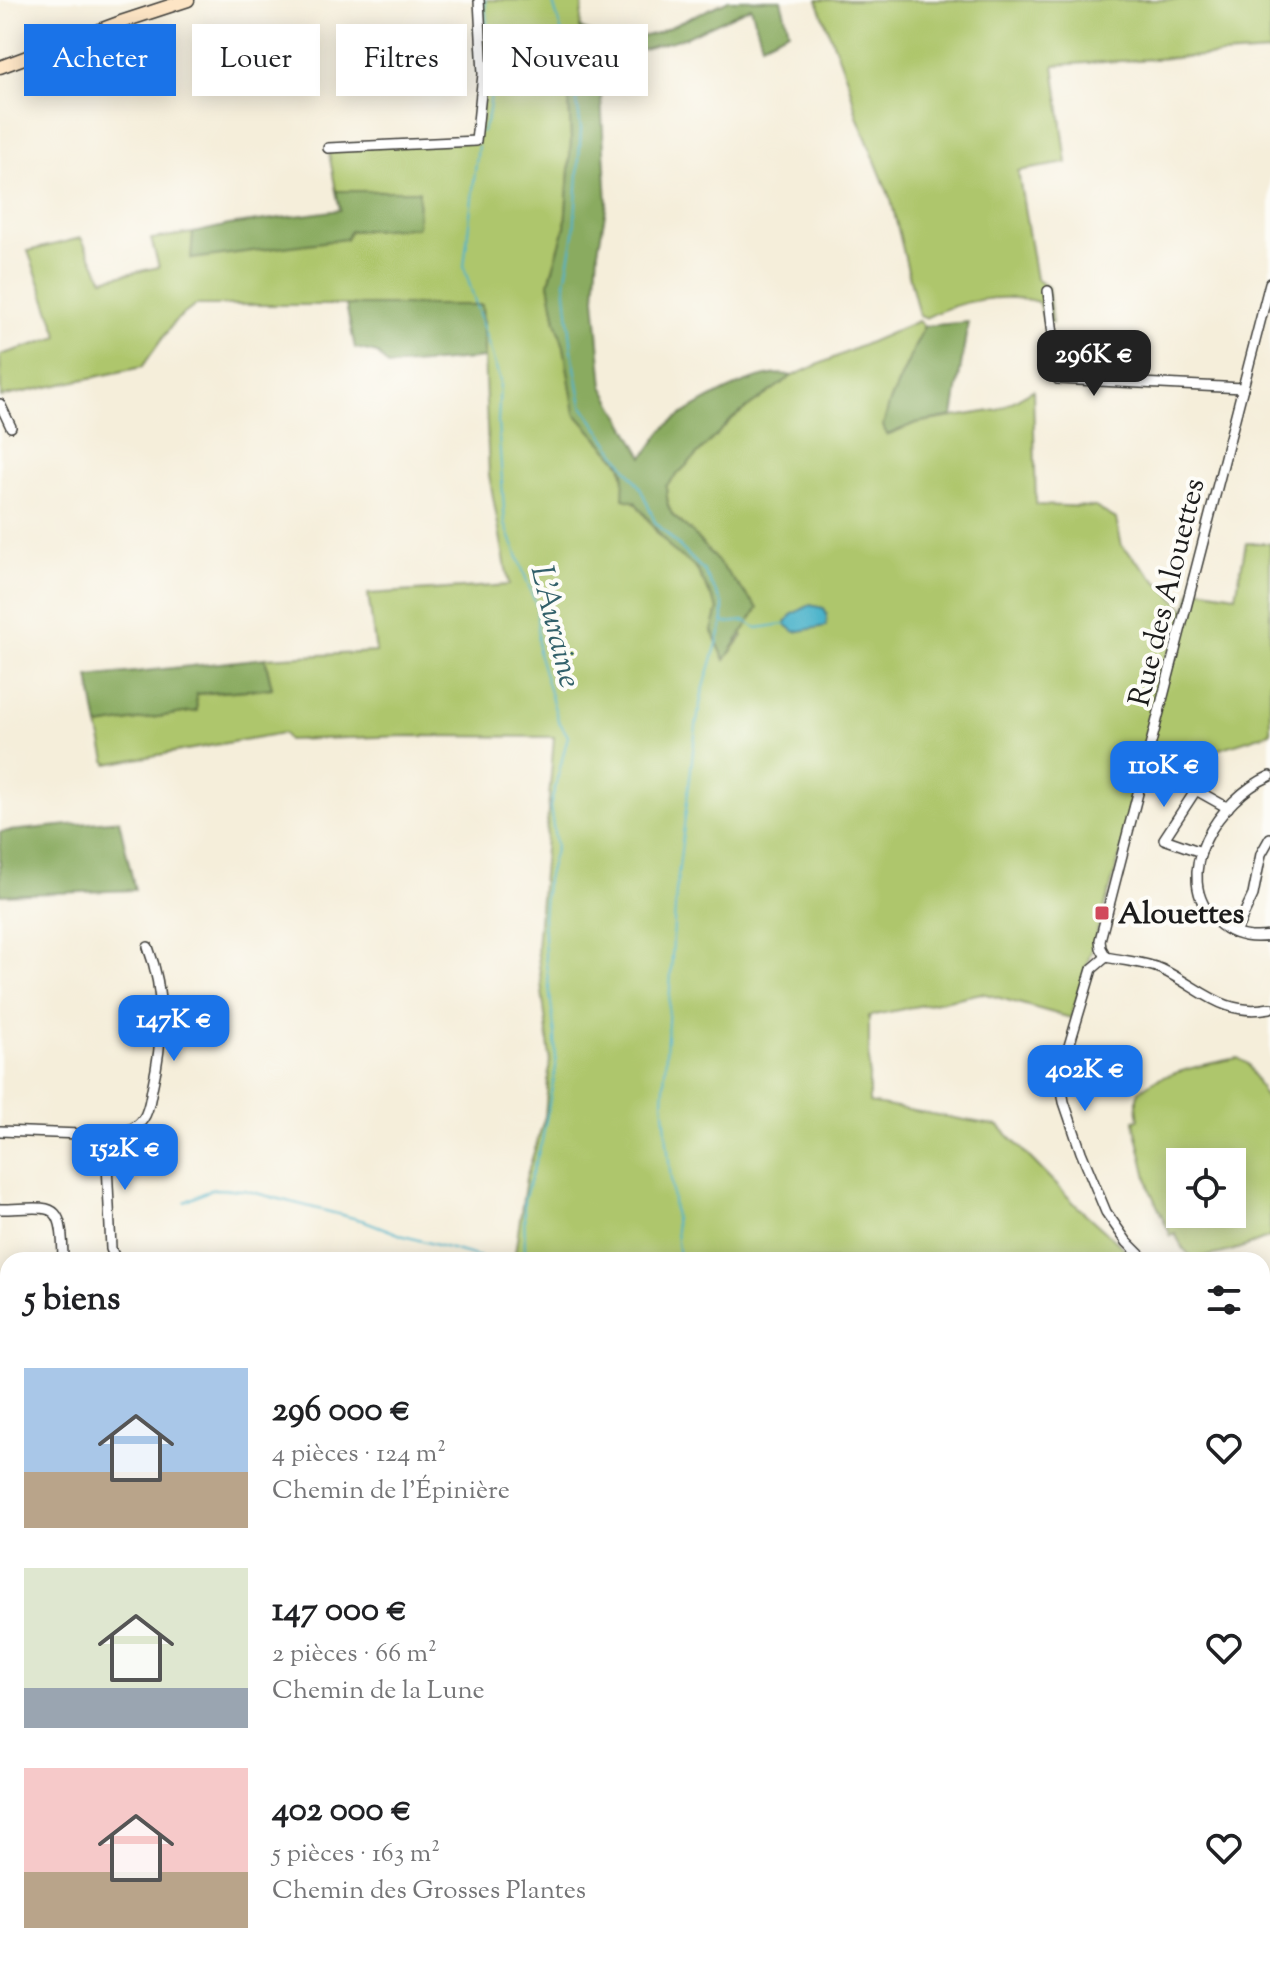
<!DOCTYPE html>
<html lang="fr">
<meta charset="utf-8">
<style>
:root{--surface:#fff;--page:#f6f6f6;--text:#202124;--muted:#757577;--accent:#1a73e8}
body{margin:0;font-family:"Sorts Mill Goudy",serif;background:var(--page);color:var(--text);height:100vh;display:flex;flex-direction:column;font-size:30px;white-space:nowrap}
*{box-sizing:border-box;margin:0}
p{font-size:26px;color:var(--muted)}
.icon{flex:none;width:44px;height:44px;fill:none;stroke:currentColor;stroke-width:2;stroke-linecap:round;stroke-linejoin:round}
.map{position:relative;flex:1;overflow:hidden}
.details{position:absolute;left:0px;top:1252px;width:1270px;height:712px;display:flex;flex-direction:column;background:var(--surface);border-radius:24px 24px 0 0;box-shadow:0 4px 20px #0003}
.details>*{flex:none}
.guide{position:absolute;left:24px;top:24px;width:800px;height:72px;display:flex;gap:16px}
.tools{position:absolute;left:1166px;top:1148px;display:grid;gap:16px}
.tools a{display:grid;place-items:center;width:80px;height:80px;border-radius:0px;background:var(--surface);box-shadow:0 4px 20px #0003;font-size:40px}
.price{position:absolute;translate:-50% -68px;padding:0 18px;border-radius:16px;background:var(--accent);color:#fff;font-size:26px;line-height:52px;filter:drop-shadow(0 2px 4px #0008)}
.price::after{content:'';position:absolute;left:50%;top:48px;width:24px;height:18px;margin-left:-12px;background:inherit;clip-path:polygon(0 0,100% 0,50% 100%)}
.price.current{background:#222;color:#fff}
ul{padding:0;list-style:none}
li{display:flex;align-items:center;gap:24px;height:200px;padding:0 24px}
li span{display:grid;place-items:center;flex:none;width:224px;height:160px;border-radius:0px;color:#555}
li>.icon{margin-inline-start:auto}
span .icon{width:96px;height:96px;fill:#fffc;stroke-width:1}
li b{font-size:34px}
h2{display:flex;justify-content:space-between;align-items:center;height:96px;padding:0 24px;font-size:34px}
.chip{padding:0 28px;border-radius:0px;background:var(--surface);box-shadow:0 4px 20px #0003;font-size:28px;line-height:72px}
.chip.current{background:var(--accent);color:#fff}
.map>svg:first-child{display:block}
.green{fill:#aec66c;stroke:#657144;stroke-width:2;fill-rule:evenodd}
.forest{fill:#8aab60;stroke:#53643e;stroke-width:2}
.water{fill:#4cb3ca;stroke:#346873;stroke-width:2}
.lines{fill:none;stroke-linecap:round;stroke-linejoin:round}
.stream{stroke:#4cb3ca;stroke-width:2}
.minor-casing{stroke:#3d3c38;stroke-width:12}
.secondary-casing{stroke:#3d3c38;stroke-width:15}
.minor{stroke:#fff;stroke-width:9}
.secondary{stroke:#fde5c5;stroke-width:12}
.poi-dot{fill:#d1495b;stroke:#fdfcf7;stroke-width:3}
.labels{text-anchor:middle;stroke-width:8;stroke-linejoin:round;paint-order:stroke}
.street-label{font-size:30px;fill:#1c1c1c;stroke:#fdfcf7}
.poi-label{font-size:30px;font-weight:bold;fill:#1c1c1c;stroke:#fdfcf7;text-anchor:start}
.water-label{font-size:32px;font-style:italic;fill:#32606a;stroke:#fdfcf7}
</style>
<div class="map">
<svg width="1270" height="1964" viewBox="0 0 1270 1964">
<rect width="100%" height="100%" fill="#fdfcf7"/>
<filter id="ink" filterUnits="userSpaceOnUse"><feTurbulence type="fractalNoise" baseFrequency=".0125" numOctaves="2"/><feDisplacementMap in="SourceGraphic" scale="16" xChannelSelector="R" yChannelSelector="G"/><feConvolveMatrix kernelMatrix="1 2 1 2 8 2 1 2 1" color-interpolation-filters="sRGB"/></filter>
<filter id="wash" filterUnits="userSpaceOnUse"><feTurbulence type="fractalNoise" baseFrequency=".006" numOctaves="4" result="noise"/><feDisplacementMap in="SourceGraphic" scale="32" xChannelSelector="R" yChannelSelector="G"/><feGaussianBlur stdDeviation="1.8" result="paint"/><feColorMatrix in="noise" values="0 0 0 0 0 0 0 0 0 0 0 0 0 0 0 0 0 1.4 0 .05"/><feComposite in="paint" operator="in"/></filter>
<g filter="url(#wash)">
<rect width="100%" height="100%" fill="#f5eeda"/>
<g class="green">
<polygon points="479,0 583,0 580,28 582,69 569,99 571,141 565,227 549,283 556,321 564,347 575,413 621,464 624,480 635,502 660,537 696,568 718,609 712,632 725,660 743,636 691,531 673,516 668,506 666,486 733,418 792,376 918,321 924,326 889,404 887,434 916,423 998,410 1033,390 1036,505 1095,507 1116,519 1122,546 1186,610 1192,588 1236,595 1246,543 1270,543 1270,733 1204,754 1150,756 1071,1018 982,993 869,1016 869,1103 999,1126 1078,1207 1137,1260 514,1260 526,1178 545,1116 550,1058 537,948 554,737 408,736 288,740 283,733 107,764 98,726 197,711 195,694 272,688 265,658 376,652 368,594 509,585 489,475 482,305 196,305 175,321 142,367 1,397 0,355 59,337 28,251 81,238 103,279 159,267 151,239 193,233 192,259 349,231 418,227 418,191 336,191 328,148 475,141 483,74"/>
<path d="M817,0H1270V52L1054,65L1067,163L1018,171L1036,279L1048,287L1052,323L1045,321L1038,302C1002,292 958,301 925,318L919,316L891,200L857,116L849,84Z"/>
<path d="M1238,1058L1248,1064L1270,1106V1237C1256,1243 1203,1263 1190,1255C1183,1251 1179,1240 1175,1234L1171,1236L1150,1190L1135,1127L1134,1120L1139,1119C1138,1112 1135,1101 1138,1094C1145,1076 1219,1061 1238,1058ZM1180,1162H1232V1214H1180Z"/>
<polygon points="1262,1547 1270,1557 1270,1615 1267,1618 1270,1654 1262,1660"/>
<polygon points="254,1956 600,1956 602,1964 255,1964"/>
<polygon points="832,1956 1030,1956 1014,1964 828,1964"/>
</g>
<g class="forest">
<path d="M729,0H781L789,31L762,44L751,7L687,37L599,61L607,203L598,251L595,298L603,386L643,457C651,448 657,436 666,427C688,407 763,366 792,376L733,418L666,486L668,506L673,516L691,531L758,608L725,660L712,631L718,609L696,568L671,549L635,502L623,499L624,472L621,464L575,413L564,347L556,321L549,283L565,227L571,141L569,99L582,69L580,28L616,43L657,33Z"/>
<polygon points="336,191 419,191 418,227 350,231 346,239 191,259 193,233 229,225 340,210"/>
<polygon points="346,305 482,305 484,358 388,366 377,353 355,348"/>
<polygon points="968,322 953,416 916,423 887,435 883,426 889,404 924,326"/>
<polygon points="265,658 272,688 196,694 197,711 98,726 89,677"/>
<polygon points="119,820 135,890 0,895 0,832"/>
</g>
<g class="water">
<polygon points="810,605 824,608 827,615 826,626 795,632 785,624 791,615"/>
<polygon points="0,1505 8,1505 8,1611 0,1609"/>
</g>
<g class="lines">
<g class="stream">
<polyline points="552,0 572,66 581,129 574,234 565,282 572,351 582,405 641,489 655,522 704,571 723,605 723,623 702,694 696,727 676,892 663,1102 679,1260"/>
<path d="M481,132C500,108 486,32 485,0"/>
<polyline points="478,146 464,267 500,381 498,423 505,524 537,607 538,652 558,720 568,736 550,807 556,846 546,883 543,917 545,955 555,1035 556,1067 542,1141 524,1200 525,1260"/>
<polyline points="725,623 745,621 757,628 785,624"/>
<polyline points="185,1202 212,1189 244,1190 365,1221 404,1236 491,1260"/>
<polyline points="344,1956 342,1959 358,1964"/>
</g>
</g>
</g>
<g filter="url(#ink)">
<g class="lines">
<defs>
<g id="minor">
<polyline points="328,148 476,141 483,74 479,0"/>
<polyline points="1048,291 1058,379 1243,388"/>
<polyline points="0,404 11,427"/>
<path d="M1270,776C1220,798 1167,875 1217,922C1232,936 1251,939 1270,936"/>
<polyline points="1201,852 1164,839 1196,790 1228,808"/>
<polyline points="1235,933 1253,895 1261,854 1270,838"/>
<polyline points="1106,957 1101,948 1100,940 1270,283"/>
<polyline points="1106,957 1092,969 1063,1066 1061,1084 1064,1102 1081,1152 1106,1212 1127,1242 1145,1260"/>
<path d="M1106,957C1124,961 1145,962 1161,969C1201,988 1222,1017 1270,1008"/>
<polyline points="0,1131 81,1134 99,1141 107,1163 111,1249 116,1260"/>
<path d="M99,1141C113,1133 134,1133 143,1119C149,1111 150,1099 152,1089C163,1041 166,994 148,947"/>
<path d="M0,1209C56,1208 62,1199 63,1260"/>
<polyline points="1262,1377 1270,1386"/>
<polyline points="1262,1401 1270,1395"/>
<polyline points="0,1440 8,1440"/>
<polyline points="0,1627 8,1627"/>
<polyline points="0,1878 8,1878"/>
<polyline points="1262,1886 1270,1877"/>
<polyline points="244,1956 245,1964"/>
<polyline points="643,1956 645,1964"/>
<polyline points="1089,1956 1091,1964"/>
<polyline points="786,1964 787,1956"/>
<polyline points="1183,1964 1191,1956"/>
</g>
<polyline id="secondary" points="0,67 121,22 188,0"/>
</defs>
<use href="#minor" class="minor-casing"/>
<use href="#secondary" class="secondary-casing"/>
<use href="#minor" class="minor"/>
<use href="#secondary" class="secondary"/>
</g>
</g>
<rect class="poi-dot" x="1094" y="905" width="16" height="16" rx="4"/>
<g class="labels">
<g class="street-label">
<text transform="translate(1166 592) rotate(-76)" y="10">Rue des Alouettes</text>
</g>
<g class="poi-label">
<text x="1118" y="923">Alouettes</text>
</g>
<g class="water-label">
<text transform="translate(557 626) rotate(76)" y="11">L'Auraine</text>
</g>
</g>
</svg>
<div class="tools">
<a><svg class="icon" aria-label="locate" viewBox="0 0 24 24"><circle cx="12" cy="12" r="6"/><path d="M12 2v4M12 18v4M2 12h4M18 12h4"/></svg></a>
</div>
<b class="price current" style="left:1094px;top:398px">296K €</b>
<b class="price" style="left:1164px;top:809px">110K €</b>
<b class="price" style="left:174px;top:1063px">147K €</b>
<b class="price" style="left:1085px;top:1113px">402K €</b>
<b class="price" style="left:125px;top:1192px">152K €</b>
<div class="guide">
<a class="chip current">Acheter</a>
<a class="chip">Louer</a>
<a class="chip">Filtres</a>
<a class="chip">Nouveau</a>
</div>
<section class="details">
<h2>5 biens<svg class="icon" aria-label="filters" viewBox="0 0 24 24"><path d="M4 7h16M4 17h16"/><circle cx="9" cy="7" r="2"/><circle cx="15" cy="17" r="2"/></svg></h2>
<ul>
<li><span style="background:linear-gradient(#a9c7e8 65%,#b9a48a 0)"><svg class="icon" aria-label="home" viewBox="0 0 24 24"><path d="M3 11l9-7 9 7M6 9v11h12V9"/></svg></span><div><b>296 000 €</b><p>4 pièces · 124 m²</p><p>Chemin de l'Épinière</p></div><svg class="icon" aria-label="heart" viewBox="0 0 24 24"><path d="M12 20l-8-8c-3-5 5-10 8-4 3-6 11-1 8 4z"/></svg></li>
<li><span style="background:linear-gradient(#dfe7d0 75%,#9aa5b1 0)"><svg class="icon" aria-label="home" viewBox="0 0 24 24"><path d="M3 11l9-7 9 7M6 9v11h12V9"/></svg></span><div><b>147 000 €</b><p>2 pièces · 66 m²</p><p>Chemin de la Lune</p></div><svg class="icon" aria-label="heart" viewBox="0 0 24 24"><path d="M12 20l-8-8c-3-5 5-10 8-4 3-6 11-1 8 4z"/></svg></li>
<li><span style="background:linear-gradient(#f6c9c9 65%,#b9a48a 0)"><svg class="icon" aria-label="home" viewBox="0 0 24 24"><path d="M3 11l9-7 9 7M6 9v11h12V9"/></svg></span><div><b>402 000 €</b><p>5 pièces · 163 m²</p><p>Chemin des Grosses Plantes</p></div><svg class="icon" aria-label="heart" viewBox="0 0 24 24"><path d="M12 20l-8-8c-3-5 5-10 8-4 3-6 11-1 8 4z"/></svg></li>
</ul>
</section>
</div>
